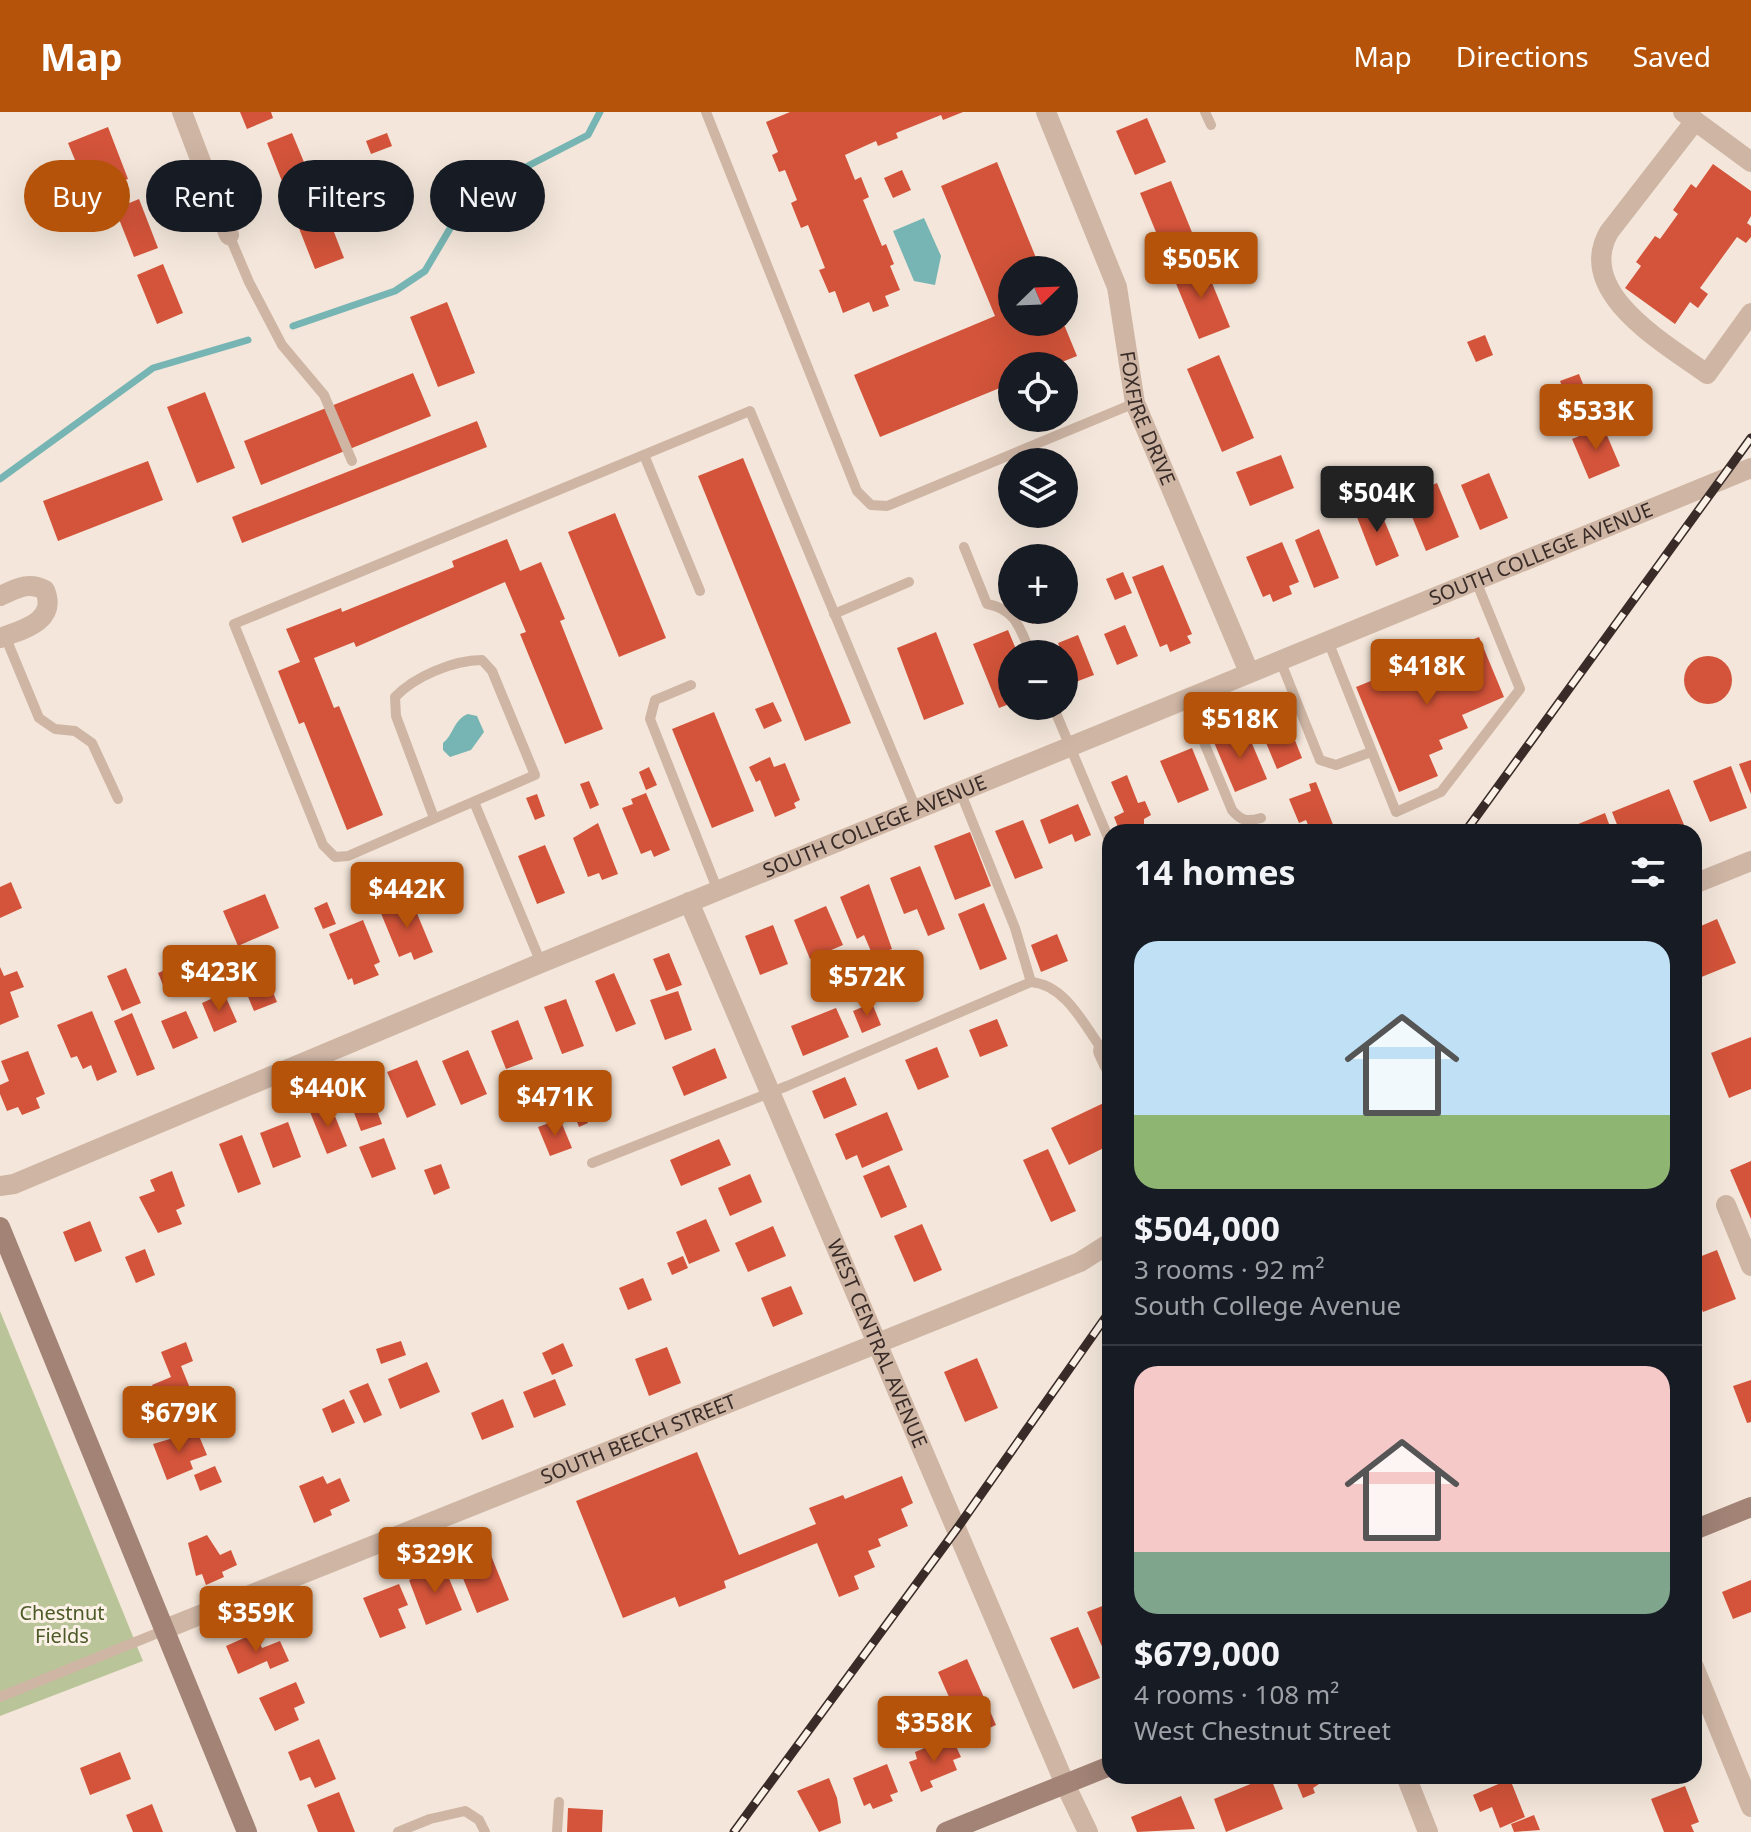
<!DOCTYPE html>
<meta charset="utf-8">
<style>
:root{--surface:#171b24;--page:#242831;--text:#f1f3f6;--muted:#9ea1a6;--line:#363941;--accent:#b45309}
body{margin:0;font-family:"Noto Sans",sans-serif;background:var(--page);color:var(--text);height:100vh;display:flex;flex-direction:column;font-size:30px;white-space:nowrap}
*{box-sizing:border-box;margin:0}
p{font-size:26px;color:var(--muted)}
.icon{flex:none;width:44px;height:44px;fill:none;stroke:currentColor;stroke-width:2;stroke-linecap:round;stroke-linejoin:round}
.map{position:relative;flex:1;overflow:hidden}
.panel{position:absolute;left:1102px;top:712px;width:600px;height:960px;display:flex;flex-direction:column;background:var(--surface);border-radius:24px;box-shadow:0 8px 32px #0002}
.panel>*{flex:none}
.hud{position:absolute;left:24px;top:48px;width:760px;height:72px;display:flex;gap:16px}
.needle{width:52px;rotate:67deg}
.tools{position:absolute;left:998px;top:144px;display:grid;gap:16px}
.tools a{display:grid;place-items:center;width:80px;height:80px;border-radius:50%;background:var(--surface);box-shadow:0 8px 32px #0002;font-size:40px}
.price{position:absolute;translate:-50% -68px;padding:0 18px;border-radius:8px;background:var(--accent);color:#fff;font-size:26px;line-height:52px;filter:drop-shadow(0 2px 4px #0008)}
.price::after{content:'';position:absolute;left:50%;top:48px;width:24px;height:18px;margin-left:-12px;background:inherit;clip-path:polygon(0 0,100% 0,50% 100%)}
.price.active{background:#222;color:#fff}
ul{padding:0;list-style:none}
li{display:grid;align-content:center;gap:16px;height:424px;padding:0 32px}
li+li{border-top:2px solid var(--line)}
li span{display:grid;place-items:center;height:248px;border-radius:24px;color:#555}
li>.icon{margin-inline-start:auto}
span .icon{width:144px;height:144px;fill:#fffc;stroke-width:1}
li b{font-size:34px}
h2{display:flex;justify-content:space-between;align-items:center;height:96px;padding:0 32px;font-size:34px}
.tag{padding:0 28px;border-radius:36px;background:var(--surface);box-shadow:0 8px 32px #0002;font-size:28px;line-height:72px}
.tag.active{background:var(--accent);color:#fff}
header{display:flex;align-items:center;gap:48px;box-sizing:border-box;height:112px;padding:0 40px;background:var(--accent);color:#fff}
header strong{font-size:38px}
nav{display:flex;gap:44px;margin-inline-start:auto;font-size:28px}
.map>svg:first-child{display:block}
.green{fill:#b9c598}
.water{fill:#76b5b3}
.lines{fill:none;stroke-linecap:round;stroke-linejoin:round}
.stream{stroke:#76b5b3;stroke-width:7}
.building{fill:#d3543a}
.lane{stroke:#ceb5a4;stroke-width:10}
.street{stroke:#ceb5a4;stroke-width:20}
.secondary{stroke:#a28376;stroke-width:20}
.rail-casing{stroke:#392b27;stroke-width:9}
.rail{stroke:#fbf1e7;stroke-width:6;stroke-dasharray:18;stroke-linecap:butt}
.labels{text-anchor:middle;stroke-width:6;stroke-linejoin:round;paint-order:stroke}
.street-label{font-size:20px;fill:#392b27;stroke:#fbf1e7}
.park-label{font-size:20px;fill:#4b5a28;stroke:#fbf1e7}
</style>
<header>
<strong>Map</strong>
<nav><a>Map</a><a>Directions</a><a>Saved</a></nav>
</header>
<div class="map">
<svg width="1751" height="1720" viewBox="0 0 1751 1720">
<rect width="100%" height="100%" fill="#f4e6da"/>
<polygon class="green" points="0,1199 143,1549 0,1604"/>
<g class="water">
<polygon points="924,106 941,144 935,173 914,169 893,119"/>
<path d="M468,602L477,604L484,620L471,638L450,645L443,638V631C454,622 454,607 468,602Z"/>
</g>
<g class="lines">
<g class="stream">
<polyline points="293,214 395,179 425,159 458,103 520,58 588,23 600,0"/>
<polyline points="0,367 153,256 248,228"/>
</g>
</g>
<g class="building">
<polygon points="240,0 271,0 273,6 247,17"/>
<polygon points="790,0 963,0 943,8 941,3 896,21 898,26 878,34 876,29 845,43 855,68 861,65 869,85 863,88 882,134 886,132 894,152 890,154 900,178 885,184 889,194 873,200 869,190 843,201 835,179 829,181 819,158 825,156 808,113 801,116 791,91 797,88 785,58 779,60 772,43 778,40 766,10"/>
<polygon points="1147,6 1166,50 1135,63 1116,19"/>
<polygon points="108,15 128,67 89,82 68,31"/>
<polygon points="292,21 313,72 287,82 267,31"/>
<polygon points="387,21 392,34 371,42 366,29"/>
<polygon points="997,50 1041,158 1012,158 1012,210 1063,210 1077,244 1052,254 1012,254 1012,271 880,325 854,263 995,204 941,74"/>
<polygon points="1713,52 1751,79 1751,104 1747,111 1751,114 1751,125 1746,131 1737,125 1700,176 1708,182 1698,196 1690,190 1675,212 1625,176 1641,154 1636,150 1655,124 1660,127 1678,102 1673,98 1691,72 1696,76"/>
<polygon points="902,58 911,78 893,86 884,66"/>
<polygon points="1171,69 1198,135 1167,147 1140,81"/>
<polygon points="139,87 158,136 134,145 115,97"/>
<polygon points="322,89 344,146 315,157 293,101"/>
<polygon points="1203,149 1230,215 1199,227 1172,162"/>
<polygon points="163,152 183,201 157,212 137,163"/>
<polygon points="447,190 475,261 438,275 410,205"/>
<polygon points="1485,223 1493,243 1476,250 1467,230"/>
<polygon points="1219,243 1254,326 1222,340 1187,257"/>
<polygon points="413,261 431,304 261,373 244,329"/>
<polygon points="1579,262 1595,302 1576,310 1560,269"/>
<polygon points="205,280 235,356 197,371 167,295"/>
<polygon points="477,309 487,335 242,431 232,405"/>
<polygon points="1603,314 1620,354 1589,367 1572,327"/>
<polygon points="1281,343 1294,376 1250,394 1236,360"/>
<polygon points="743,346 851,611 805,629 698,364"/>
<polygon points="148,349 163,388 58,429 43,389"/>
<polygon points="1489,361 1508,406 1480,418 1461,373"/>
<polygon points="1437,371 1459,425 1426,439 1404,385"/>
<polygon points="1377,391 1399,444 1376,454 1355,400"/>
<polygon points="615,401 666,526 619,545 568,420"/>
<polygon points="1319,417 1339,466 1314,476 1295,428"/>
<polygon points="507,427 520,459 541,450 565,507 560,509 603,617 565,632 520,522 526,520 505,470 356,535 354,530 314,546 334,596 339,594 383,703 347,718 304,610 299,612 278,559 300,550 286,517 341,496 342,500 454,455 452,449"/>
<polygon points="1282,430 1299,470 1289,474 1292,482 1273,490 1270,482 1263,485 1246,445"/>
<polygon points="1163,453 1192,522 1187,524 1191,531 1170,540 1167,532 1160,535 1132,465"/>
<polygon points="1123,460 1132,481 1115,488 1106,467"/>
<polygon points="1027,498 1044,498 1047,505 1032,512"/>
<polygon points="1125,513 1138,544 1117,553 1104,522"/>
<polygon points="1008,518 1018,542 1012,542 1012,591 999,596 973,532"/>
<polygon points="936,520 964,592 924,608 897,536"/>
<polygon points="1078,523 1094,563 1073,571 1058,531"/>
<polygon points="1479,525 1504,585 1462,603 1468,616 1439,628 1443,637 1429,643 1438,664 1399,680 1356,575"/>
<circle cx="1708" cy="568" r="24"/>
<polygon points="773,590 782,609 764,617 755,597"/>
<polygon points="714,600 754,699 712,716 672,617"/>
<polygon points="1285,603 1302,646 1277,657 1259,614"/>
<polygon points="1245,615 1267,667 1235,680 1213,628"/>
<polygon points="1192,636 1209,678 1178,691 1160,649"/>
<polygon points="770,645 774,655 785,651 800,688 794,691 796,696 775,705 760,668 756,670 749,655"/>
<polygon points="1751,648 1751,682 1739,652"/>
<polygon points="1731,654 1747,696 1710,710 1693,669"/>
<polygon points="649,655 657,673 646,678 639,660"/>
<polygon points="1127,663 1138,691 1145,689 1151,703 1144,707 1144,716 1135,720 1120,720 1114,705 1124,700 1111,670"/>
<polygon points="589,669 599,693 590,697 580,672"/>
<polygon points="1316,670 1336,720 1311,720 1306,708 1299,711 1289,687 1311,679 1309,672"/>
<polygon points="1669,677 1687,720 1620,720 1612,700"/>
<polygon points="646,681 670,738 654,745 651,738 641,742 622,696 633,692 631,687"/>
<polygon points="537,682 545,704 535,708 526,686"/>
<polygon points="1078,692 1091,723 1075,730 1072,722 1049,732 1040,708"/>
<polygon points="1605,701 1612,720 1559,720"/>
<polygon points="1023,708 1043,756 1015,767 995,719"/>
<polygon points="598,711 618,762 602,768 599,761 588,765 573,726"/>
<polygon points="970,720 991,774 955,788 934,734"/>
<polygon points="545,733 565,781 537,792 518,744"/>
<polygon points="920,754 945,817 928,824 917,797 904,802 890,766"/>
<polygon points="11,770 22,796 0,806 0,775"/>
<polygon points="373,772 382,793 368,799 359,777"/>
<polygon points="869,772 892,837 873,844 864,823 857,827 840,785"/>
<polygon points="265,782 279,816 238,834 223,799"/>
<polygon points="411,787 433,840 414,848 411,840 399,845 380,799"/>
<polygon points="327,790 336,812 323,817 314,796"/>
<polygon points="984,791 1007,847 980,858 958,802"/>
<polygon points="826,794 843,833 810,847 794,808"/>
<polygon points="1717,807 1736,851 1694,868 1694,817"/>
<polygon points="363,808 380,850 374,853 379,863 354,873 352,866 348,868 329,822"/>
<polygon points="773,813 788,852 760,863 745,824"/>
<polygon points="1057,822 1068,849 1041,860 1031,833"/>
<polygon points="203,841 213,866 188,877 178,852"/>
<polygon points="669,841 682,873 666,879 653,847"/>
<polygon points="174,854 185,878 168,885 158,861"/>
<polygon points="0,855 4,864 17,859 24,875 10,880 19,905 0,913"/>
<polygon points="126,856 141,891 122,899 107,864"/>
<polygon points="264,859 277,890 254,899 241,868"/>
<polygon points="614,861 636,912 616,920 595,869"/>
<polygon points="678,879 692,918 665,928 650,888"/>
<polygon points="224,881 237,910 214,920 202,891"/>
<polygon points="566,887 584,934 562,942 544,895"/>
<polygon points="872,891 881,913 862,921 853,899"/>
<polygon points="836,896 849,925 803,944 791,914"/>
<polygon points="92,899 117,960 97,969 91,953 83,957 77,944 71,946 57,913"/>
<polygon points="186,899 198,926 173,937 161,909"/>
<polygon points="132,901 155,957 137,964 114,909"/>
<polygon points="997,907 1008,934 980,945 969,918"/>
<polygon points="518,908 533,947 506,957 491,919"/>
<polygon points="1751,925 1751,977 1729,986 1711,941"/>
<polygon points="937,935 949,965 918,978 905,948"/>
<polygon points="715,936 727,966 684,984 672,955"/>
<polygon points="468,938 487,982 461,993 442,949"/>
<polygon points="28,939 45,982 36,986 40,996 22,1003 18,995 7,999 0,982 0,973 9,969 1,949"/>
<polygon points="417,948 436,993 407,1006 387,960"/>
<polygon points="845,965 857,993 824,1007 812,979"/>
<polygon points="369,977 382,1012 361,1019 348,985"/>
<polygon points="1110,988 1110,1033 1069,1053 1051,1016"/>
<polygon points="580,990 588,1011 579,1015 571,994"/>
<polygon points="330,992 347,1034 327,1042 310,1000"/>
<polygon points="887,1000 903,1038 862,1056 857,1043 846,1048 835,1022"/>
<polygon points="560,1007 572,1036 550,1044 538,1015"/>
<polygon points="288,1010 301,1045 273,1056 260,1021"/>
<polygon points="242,1023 261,1072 238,1081 219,1032"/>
<polygon points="384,1026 396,1057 372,1066 359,1035"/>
<polygon points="719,1027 731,1053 681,1074 670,1048"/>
<polygon points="1048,1037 1076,1099 1051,1110 1023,1048"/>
<polygon points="1751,1049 1751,1107 1730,1058"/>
<polygon points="441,1052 450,1076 434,1083 424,1058"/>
<polygon points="889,1053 907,1095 881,1106 863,1064"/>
<polygon points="172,1059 185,1094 176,1098 182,1112 158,1121 139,1085 155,1079 150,1068"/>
<polygon points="750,1062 762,1090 730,1104 718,1076"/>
<polygon points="706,1107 720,1139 689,1152 676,1120"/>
<polygon points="90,1109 102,1139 75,1150 63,1120"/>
<polygon points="922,1112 942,1158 914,1170 894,1124"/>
<polygon points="773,1114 786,1144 748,1160 735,1131"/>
<polygon points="145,1137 155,1163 136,1171 125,1145"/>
<polygon points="1717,1138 1736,1187 1703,1200 1694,1177 1694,1147"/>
<polygon points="683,1144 688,1156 672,1163 667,1151"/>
<polygon points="643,1166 652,1188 628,1198 619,1176"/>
<polygon points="791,1174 803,1202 773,1215 761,1186"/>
<polygon points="401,1229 406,1243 381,1252 376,1237"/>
<polygon points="186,1230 193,1249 181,1254 196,1291 184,1296 186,1300 162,1310 149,1279 154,1277 152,1273 171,1265 161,1240"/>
<polygon points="563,1231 573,1254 552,1263 542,1241"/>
<polygon points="667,1235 681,1271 649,1284 635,1247"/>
<polygon points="977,1246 998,1296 965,1310 944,1260"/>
<polygon points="427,1250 440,1280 400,1297 388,1267"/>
<polygon points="555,1267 566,1293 534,1306 523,1280"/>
<polygon points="1751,1268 1751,1310 1747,1311 1733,1274"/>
<polygon points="368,1271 382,1303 364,1311 349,1279"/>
<polygon points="344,1287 355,1311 332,1321 322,1297"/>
<polygon points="503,1287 514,1315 482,1328 471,1301"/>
<polygon points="197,1319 207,1343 190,1349 193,1357 167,1368 153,1332"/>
<polygon points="697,1340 739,1443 816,1412 809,1396 843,1383 845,1387 902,1364 913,1391 901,1397 908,1414 878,1427 881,1434 868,1439 875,1455 854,1464 859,1477 839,1485 817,1431 724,1469 726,1476 679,1495 675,1485 623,1506 576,1389"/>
<polygon points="215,1354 222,1370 200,1379 194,1363"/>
<polygon points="323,1364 327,1372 340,1366 350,1389 330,1398 332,1403 314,1411 299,1374"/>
<polygon points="207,1423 220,1443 231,1438 237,1453 222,1460 224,1465 206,1473 202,1462 196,1464 188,1431"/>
<polygon points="490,1441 509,1488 477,1501 458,1454"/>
<polygon points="444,1454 462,1498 426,1513 409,1468"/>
<polygon points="1751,1468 1751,1500 1733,1507 1722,1480"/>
<polygon points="399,1472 408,1493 398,1497 406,1516 380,1526 363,1486"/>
<polygon points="1110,1491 1110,1553 1087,1500"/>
<polygon points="1078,1515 1100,1566 1073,1577 1050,1526"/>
<polygon points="255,1521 262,1536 280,1529 289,1549 270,1557 267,1549 238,1562 226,1534"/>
<polygon points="967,1547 996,1613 967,1626 938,1560"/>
<polygon points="296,1570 305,1591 294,1596 299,1608 275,1619 259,1586"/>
<polygon points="319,1627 336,1667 315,1676 310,1665 300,1669 288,1640"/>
<polygon points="944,1628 947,1635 955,1632 961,1645 953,1648 957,1658 930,1669 933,1675 921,1680 909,1650 917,1647 915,1640"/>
<polygon points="120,1640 131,1667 90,1683 80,1656"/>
<polygon points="887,1652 898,1680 890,1683 893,1689 873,1697 870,1691 864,1694 853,1666"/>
<polygon points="1270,1664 1283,1697 1226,1720 1214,1687"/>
<polygon points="1294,1664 1338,1664 1322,1670 1313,1676 1315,1681 1303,1686"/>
<polygon points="829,1666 837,1686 841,1711 819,1720 797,1679"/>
<polygon points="1510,1667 1525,1705 1500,1716 1492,1695 1480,1700 1473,1683"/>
<polygon points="1685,1674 1699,1710 1691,1713 1694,1720 1664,1720 1651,1687"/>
<polygon points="339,1680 355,1720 318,1720 307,1693"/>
<polygon points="1181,1684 1195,1717 1137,1720 1131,1705"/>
<polygon points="152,1692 163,1720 133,1720 126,1703"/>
<polygon points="568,1696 603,1698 602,1720 567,1720"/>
<polygon points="1534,1703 1540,1718 1514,1720 1511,1712"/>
</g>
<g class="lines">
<g class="lane">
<polyline points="706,0 857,379 871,393 887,394 1135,291"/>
<polyline points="1205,0 1211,13"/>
<polyline points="229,123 249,170 282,233 324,283 352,349"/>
<polyline points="644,343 700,479"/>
<path d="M964,435L987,492C1016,497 1020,517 1031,542"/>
<polyline points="834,502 909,470"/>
<polyline points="5,524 39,606 55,617 75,619 92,631 118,687"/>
<polyline points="1328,529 1396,700 1441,680 1520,577 1476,469"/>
<polyline points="1280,548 1320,648 1336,653 1371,640"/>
<polyline points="691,573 655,588 650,607 718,779"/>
<path d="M1186,587L1232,698C1241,709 1247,710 1261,706"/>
<polyline points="1053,594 1110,730"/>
<polyline points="960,679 1015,816 1031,870"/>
<polyline points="474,690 541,851"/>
<path d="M434,706L396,604L395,585C414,565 453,548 482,548L492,559L535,663L348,744L335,745L323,733L234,512L750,299L916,697"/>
<path d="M592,1051L787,974L1031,870C1066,873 1084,913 1103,939"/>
<polyline points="0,1585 165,1518"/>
<polyline points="398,1720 430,1707 465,1699 479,1708 485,1720"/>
<polyline points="557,1720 559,1690"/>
</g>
<g class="street">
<polyline points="182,0 229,123"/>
<path id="s1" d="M1046,0L1117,175L1135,291L1249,560"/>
<polyline points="1683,0 1751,50"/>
<path d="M1695,9L1609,120C1574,181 1666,232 1707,262L1751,201"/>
<path d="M0,484C16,477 28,469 45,478C57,509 25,517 0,526"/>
<polyline points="1694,772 1751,749"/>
<path id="s2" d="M689,790L1065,1672L1088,1720"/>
<polyline points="1103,939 1110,954"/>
<path id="s3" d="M0,1074L14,1072L541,851L1751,356"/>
<polyline points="1726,1093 1751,1154"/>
<path id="s4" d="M165,1517L1080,1150L1110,1131"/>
<polyline points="1694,1555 1751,1695"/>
<polyline points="1406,1664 1428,1720"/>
</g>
<g class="secondary">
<polyline points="0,1115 247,1720"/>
<polyline points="1694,1418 1751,1395"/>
<polyline points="946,1720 1110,1654"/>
</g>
<defs>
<g id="rail">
<polyline points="1465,720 1751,326"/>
<polyline points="734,1720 956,1418 1110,1199"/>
</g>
</defs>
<use href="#rail" class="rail-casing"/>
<use href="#rail" class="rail"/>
</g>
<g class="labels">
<g class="street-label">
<text dy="7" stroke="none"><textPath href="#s1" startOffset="324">FOXFIRE DRIVE</textPath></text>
<text dy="7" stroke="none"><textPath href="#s3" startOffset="1666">SOUTH COLLEGE AVENUE</textPath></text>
<text dy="7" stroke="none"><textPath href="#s3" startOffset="946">SOUTH COLLEGE AVENUE</textPath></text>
<text dy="7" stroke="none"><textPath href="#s2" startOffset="480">WEST CENTRAL AVENUE</textPath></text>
<text dy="7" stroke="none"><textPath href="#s4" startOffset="510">SOUTH BEECH STREET</textPath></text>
</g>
<g class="park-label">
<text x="62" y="1508">Chestnut<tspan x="62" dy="23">Fields</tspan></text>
</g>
</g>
</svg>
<div class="tools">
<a><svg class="needle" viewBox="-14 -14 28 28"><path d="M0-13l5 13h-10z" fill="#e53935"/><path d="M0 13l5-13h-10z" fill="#9ea1a6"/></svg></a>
<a><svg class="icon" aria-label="locate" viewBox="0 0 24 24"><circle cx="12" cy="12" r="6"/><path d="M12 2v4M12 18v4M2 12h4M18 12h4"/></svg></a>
<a><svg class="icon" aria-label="layers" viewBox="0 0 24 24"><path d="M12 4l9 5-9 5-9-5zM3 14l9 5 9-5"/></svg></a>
<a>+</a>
<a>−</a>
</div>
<b class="price" style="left:1201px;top:188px">$505K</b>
<b class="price" style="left:1596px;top:340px">$533K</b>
<b class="price active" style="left:1377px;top:422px">$504K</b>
<b class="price" style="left:1427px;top:595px">$418K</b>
<b class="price" style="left:1240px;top:648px">$518K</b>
<b class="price" style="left:407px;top:818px">$442K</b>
<b class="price" style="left:219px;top:901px">$423K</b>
<b class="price" style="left:867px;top:906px">$572K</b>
<b class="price" style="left:328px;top:1017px">$440K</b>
<b class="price" style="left:555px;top:1026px">$471K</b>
<b class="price" style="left:179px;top:1342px">$679K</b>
<b class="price" style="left:435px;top:1483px">$329K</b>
<b class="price" style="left:256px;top:1542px">$359K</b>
<b class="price" style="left:934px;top:1652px">$358K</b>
<div class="hud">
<a class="tag active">Buy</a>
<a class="tag">Rent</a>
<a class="tag">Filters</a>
<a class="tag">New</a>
</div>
<section class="panel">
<h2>14 homes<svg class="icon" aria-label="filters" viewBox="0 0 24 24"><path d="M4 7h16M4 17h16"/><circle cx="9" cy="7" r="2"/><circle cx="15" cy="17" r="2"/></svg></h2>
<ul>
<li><span style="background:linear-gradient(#bfe0f5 70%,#8fb573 0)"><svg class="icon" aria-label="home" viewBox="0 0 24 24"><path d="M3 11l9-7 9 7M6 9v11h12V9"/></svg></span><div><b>$504,000</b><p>3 rooms · 92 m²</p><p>South College Avenue</p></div></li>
<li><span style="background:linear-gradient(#f6c9c9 75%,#7fa58c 0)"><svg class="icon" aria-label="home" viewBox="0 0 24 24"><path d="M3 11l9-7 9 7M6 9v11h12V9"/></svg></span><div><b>$679,000</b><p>4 rooms · 108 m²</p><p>West Chestnut Street</p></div></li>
</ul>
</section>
</div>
